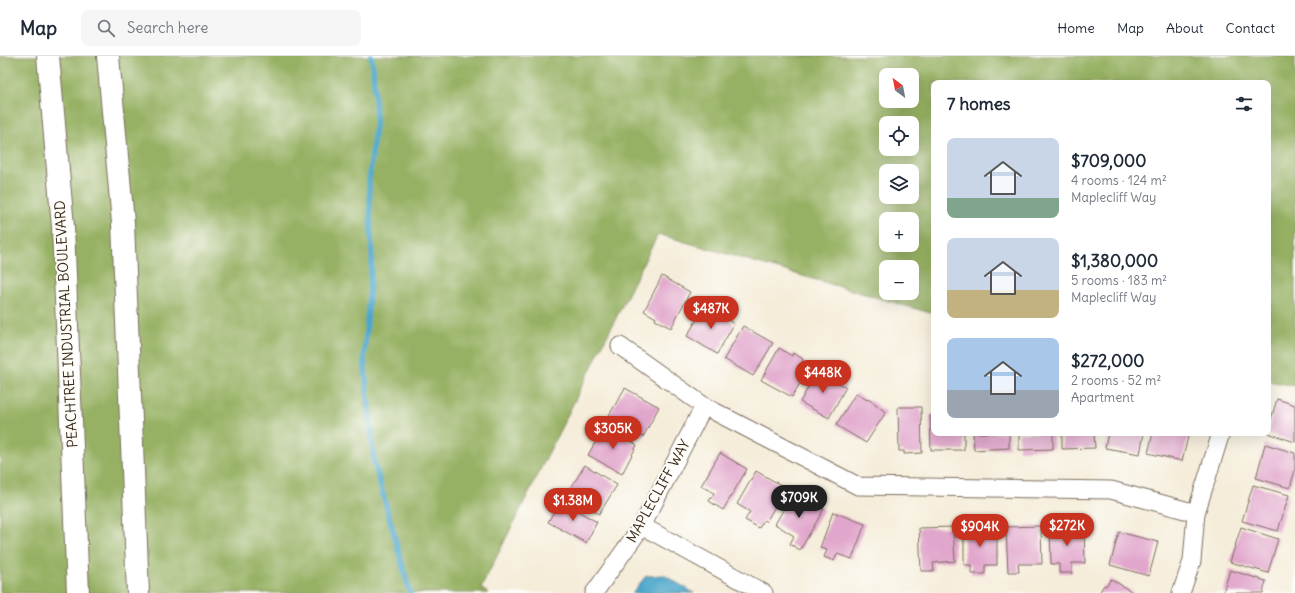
<!DOCTYPE html>
<meta charset="utf-8">
<style>
:root{--surface:#fff;--page:#f6f6f7;--text:#1f2937;--muted:#747a83;--line:#e0e1e3;--accent:#c8321e}
body{margin:0;font-family:Delius,sans-serif;background:var(--page);color:var(--text);height:100vh;display:flex;flex-direction:column;font-size:15px;white-space:nowrap}
*{box-sizing:border-box;margin:0}
p{font-size:13px;color:var(--muted)}
.icon{flex:none;width:22px;height:22px;fill:none;stroke:currentColor;stroke-width:2;stroke-linecap:round;stroke-linejoin:round}
.map{position:relative;flex:1;overflow:hidden}
.drawer{position:absolute;left:931px;top:24px;width:340px;height:356px;display:flex;flex-direction:column;background:var(--surface);border-radius:8px;box-shadow:0 4px 16px #0002}
.drawer>*{flex:none}
.needle{width:26px;rotate:328deg}
.buttons{position:absolute;left:879px;top:12px;display:grid;gap:8px}
.buttons a{display:grid;place-items:center;width:40px;height:40px;border-radius:8px;background:var(--surface);box-shadow:0 4px 16px #0002;font-size:20px}
.price{position:absolute;translate:-50% -34px;padding:0 9px;border-radius:14px;background:var(--accent);color:#fff;font-size:13px;line-height:26px;filter:drop-shadow(0 1px 2px #0008)}
.price::after{content:'';position:absolute;left:50%;top:24px;width:12px;height:9px;margin-left:-6px;background:inherit;clip-path:polygon(0 0,100% 0,50% 100%)}
.price.current{background:#222;color:#fff}
ul{padding:0;list-style:none}
li{display:flex;align-items:center;gap:12px;height:100px;padding:0 16px}
li span{display:grid;place-items:center;flex:none;width:112px;height:80px;border-radius:8px;color:#555}
li>.icon{margin-inline-start:auto}
span .icon{width:48px;height:48px;fill:#fffc;stroke-width:1}
li b{font-size:17px}
h2{display:flex;justify-content:space-between;align-items:center;height:48px;padding:0 16px;font-size:17px}
header{display:flex;align-items:center;gap:24px;box-sizing:border-box;height:56px;padding:0 20px;background:var(--surface);border-bottom:1px solid var(--line)}
header strong{font-size:19px}
nav{display:flex;gap:22px;margin-inline-start:auto;font-size:14px}
.search{width:280px;height:36px;background:var(--page);display:flex;align-items:center;gap:10px;box-sizing:border-box;padding:0 14px;border-radius:8px;color:var(--muted);font-size:15px}
.map>svg:first-child{display:block}
.forest{fill:#96b163;stroke:#686e40;fill-rule:evenodd}
.water{fill:#4da7cb;stroke:#446874}
.lines{fill:none;stroke-linecap:round;stroke-linejoin:round}
.stream{stroke:#4da7cb;stroke-width:5.5}
.building{fill:#e1a6cc}
.street-casing{stroke:#7c6e60;stroke-width:19}
.primary-casing{stroke:#7c6e60;stroke-width:24}
.street{stroke:#fff;stroke-width:17}
.primary{stroke:#fff;stroke-width:22}
.labels{text-anchor:middle;stroke-width:4;stroke-linejoin:round;paint-order:stroke}
.street-label{font-size:14px;fill:#3b2a1e;stroke:#fdfcf7}
</style>
<header>
<strong>Map</strong>
<div class="search"><svg class="icon" aria-label="search" viewBox="0 0 24 24"><circle cx="10" cy="10" r="6"/><path d="M15 15l6 6"/></svg>Search here</div>
<nav><a>Home</a><a>Map</a><a>About</a><a>Contact</a></nav>
</header>
<div class="map">
<svg width="1295" height="537" viewBox="0 0 1295 537">
<rect width="100%" height="100%" fill="#fdfcf7"/>
<filter id="ink" filterUnits="userSpaceOnUse"><feTurbulence type="fractalNoise" baseFrequency=".025" numOctaves="2"/><feDisplacementMap in="SourceGraphic" scale="8" xChannelSelector="R" yChannelSelector="G"/><feConvolveMatrix kernelMatrix="1 2 1 2 8 2 1 2 1" color-interpolation-filters="sRGB"/></filter>
<filter id="wash" filterUnits="userSpaceOnUse"><feTurbulence type="fractalNoise" baseFrequency=".012" numOctaves="4" result="noise"/><feDisplacementMap in="SourceGraphic" scale="16" xChannelSelector="R" yChannelSelector="G"/><feGaussianBlur stdDeviation="0.9" result="paint"/><feColorMatrix in="noise" values="0 0 0 0 0 0 0 0 0 0 0 0 0 0 0 0 0 1.4 0 .05"/><feComposite in="paint" operator="in"/></filter>
<g filter="url(#wash)">
<rect width="100%" height="100%" fill="#f5edda"/>
<path class="forest" d="M0,0H1295V330L1268,325V27H934V258L658,178L481,532L488,537H0ZM886,19H912V45H886ZM886,67H912V93H886ZM886,115H912V141H886ZM886,163H912V189H886ZM886,211H912V237H886Z"/>
<polygon class="water" points="664,519 694,537 632,537 646,520"/>
<g class="lines">
<polyline class="stream" points="371,0 373,11 376,62 369,124 372,203 364,302 374,406 410,537"/>
</g>
<g id="blocks">
<g class="building">
<polygon points="662,220 690,236 671,272 655,264 656,262 644,255"/>
<polygon points="705,250 716,257 717,255 726,261 725,262 734,268 717,298 687,280"/>
<polygon points="743,270 773,287 753,320 724,303"/>
<polygon points="779,292 792,300 793,297 803,303 802,305 810,310 792,341 761,324"/>
<polygon points="817,315 846,331 829,362 800,346"/>
<polygon points="625,332 659,351 643,381 608,361"/>
<polygon points="856,337 867,344 868,343 877,349 877,350 886,356 866,387 836,369"/>
<polygon points="1277,343 1295,349 1295,386 1268,377 1268,374"/>
<polygon points="898,351 921,351 922,397 904,398 904,395 899,395"/>
<polygon points="930,359 934,359 934,377 964,377 964,394 931,394"/>
<polygon points="603,369 637,389 622,418 588,399 596,385 595,384"/>
<polygon points="973,377 1009,377 1009,392 974,394"/>
<polygon points="1019,377 1053,377 1053,393 1019,394"/>
<polygon points="1062,377 1094,377 1095,392 1062,393"/>
<polygon points="1108,377 1144,377 1140,398 1105,392"/>
<polygon points="1153,377 1189,377 1182,405 1148,397"/>
<polygon points="1265,388 1295,397 1295,414 1290,432 1256,422"/>
<polygon points="720,397 747,413 723,454 709,445 714,437 701,430"/>
<polygon points="585,409 617,429 599,458 567,438"/>
<polygon points="756,415 786,432 766,466 764,464 759,472 745,464 750,456 737,448"/>
<polygon points="1253,429 1289,439 1278,475 1242,465"/>
<polygon points="794,436 824,453 800,494 790,488 794,480 775,468"/>
<polygon points="560,445 597,466 586,487 548,466"/>
<polygon points="833,456 865,468 852,503 837,498 834,505 824,501 827,494 820,492"/>
<polygon points="964,470 997,470 997,509 985,509 985,518 971,518 971,509 964,509"/>
<polygon points="1041,470 1042,508 1018,508 1019,516 1008,516 1006,471"/>
<polygon points="1084,470 1085,507 1072,507 1072,517 1059,517 1059,508 1051,508 1050,471"/>
<polygon points="953,471 955,505 933,507 934,515 921,515 919,472"/>
<polygon points="1241,471 1278,483 1268,517 1230,506"/>
<polygon points="1119,476 1158,486 1149,520 1110,509"/>
<polygon points="1230,514 1266,525 1263,537 1223,537"/>
<polygon points="1111,523 1134,537 1099,537 1104,529 1106,530"/>
</g>
</g>
</g>
<g filter="url(#ink)">
<use href="#blocks" fill-opacity="0" stroke="#7c6e60" stroke-width="1"/>
<g class="lines">
<defs>
<g id="street">
<polyline points="620,290 704,350 858,430 1111,434 1196,457"/>
<polyline points="642,470 764,537"/>
<polyline points="594,537 642,470 704,350"/>
<polyline points="1181,537 1192,505 1196,457 1221,377"/>
</g>
<g id="primary">
<polyline points="48,0 63,171 78,537"/>
<polyline points="108,0 123,167 138,537"/>
</g>
</defs>
<use href="#street" class="street-casing"/>
<use href="#primary" class="primary-casing"/>
<use href="#street" class="street"/>
<use href="#primary" class="primary"/>
</g>
</g>
<g class="labels">
<g class="street-label">
<text transform="translate(66 268) rotate(-93)" y="5">PEACHTREE INDUSTRIAL BOULEVARD</text>
<text transform="translate(658 435) rotate(-61)" y="5">MAPLECLIFF WAY</text>
</g>
</g>
</svg>
<div class="buttons">
<a><svg class="needle" viewBox="-14 -14 28 28"><path d="M0-13l5 13h-10z" fill="#e53935"/><path d="M0 13l5-13h-10z" fill="#747a83"/></svg></a>
<a><svg class="icon" aria-label="locate" viewBox="0 0 24 24"><circle cx="12" cy="12" r="6"/><path d="M12 2v4M12 18v4M2 12h4M18 12h4"/></svg></a>
<a><svg class="icon" aria-label="layers" viewBox="0 0 24 24"><path d="M12 4l9 5-9 5-9-5zM3 14l9 5 9-5"/></svg></a>
<a>+</a>
<a>−</a>
</div>
<b class="price" style="left:711px;top:274px">$487K</b>
<b class="price" style="left:823px;top:338px">$448K</b>
<b class="price" style="left:613px;top:394px">$305K</b>
<b class="price current" style="left:799px;top:463px">$709K</b>
<b class="price" style="left:573px;top:466px">$1.38M</b>
<b class="price" style="left:1067px;top:491px">$272K</b>
<b class="price" style="left:980px;top:492px">$904K</b>
<section class="drawer">
<h2>7 homes<svg class="icon" aria-label="filters" viewBox="0 0 24 24"><path d="M4 7h16M4 17h16"/><circle cx="9" cy="7" r="2"/><circle cx="15" cy="17" r="2"/></svg></h2>
<ul>
<li><span style="background:linear-gradient(#c9d6e8 75%,#7fa58c 0)"><svg class="icon" aria-label="home" viewBox="0 0 24 24"><path d="M3 11l9-7 9 7M6 9v11h12V9"/></svg></span><div><b>$709,000</b><p>4 rooms · 124 m²</p><p>Maplecliff Way</p></div></li>
<li><span style="background:linear-gradient(#c9d6e8 65%,#c2b280 0)"><svg class="icon" aria-label="home" viewBox="0 0 24 24"><path d="M3 11l9-7 9 7M6 9v11h12V9"/></svg></span><div><b>$1,380,000</b><p>5 rooms · 183 m²</p><p>Maplecliff Way</p></div></li>
<li><span style="background:linear-gradient(#a9c7e8 65%,#9aa5b1 0)"><svg class="icon" aria-label="home" viewBox="0 0 24 24"><path d="M3 11l9-7 9 7M6 9v11h12V9"/></svg></span><div><b>$272,000</b><p>2 rooms · 52 m²</p><p>Apartment</p></div></li>
</ul>
</section>
</div>
